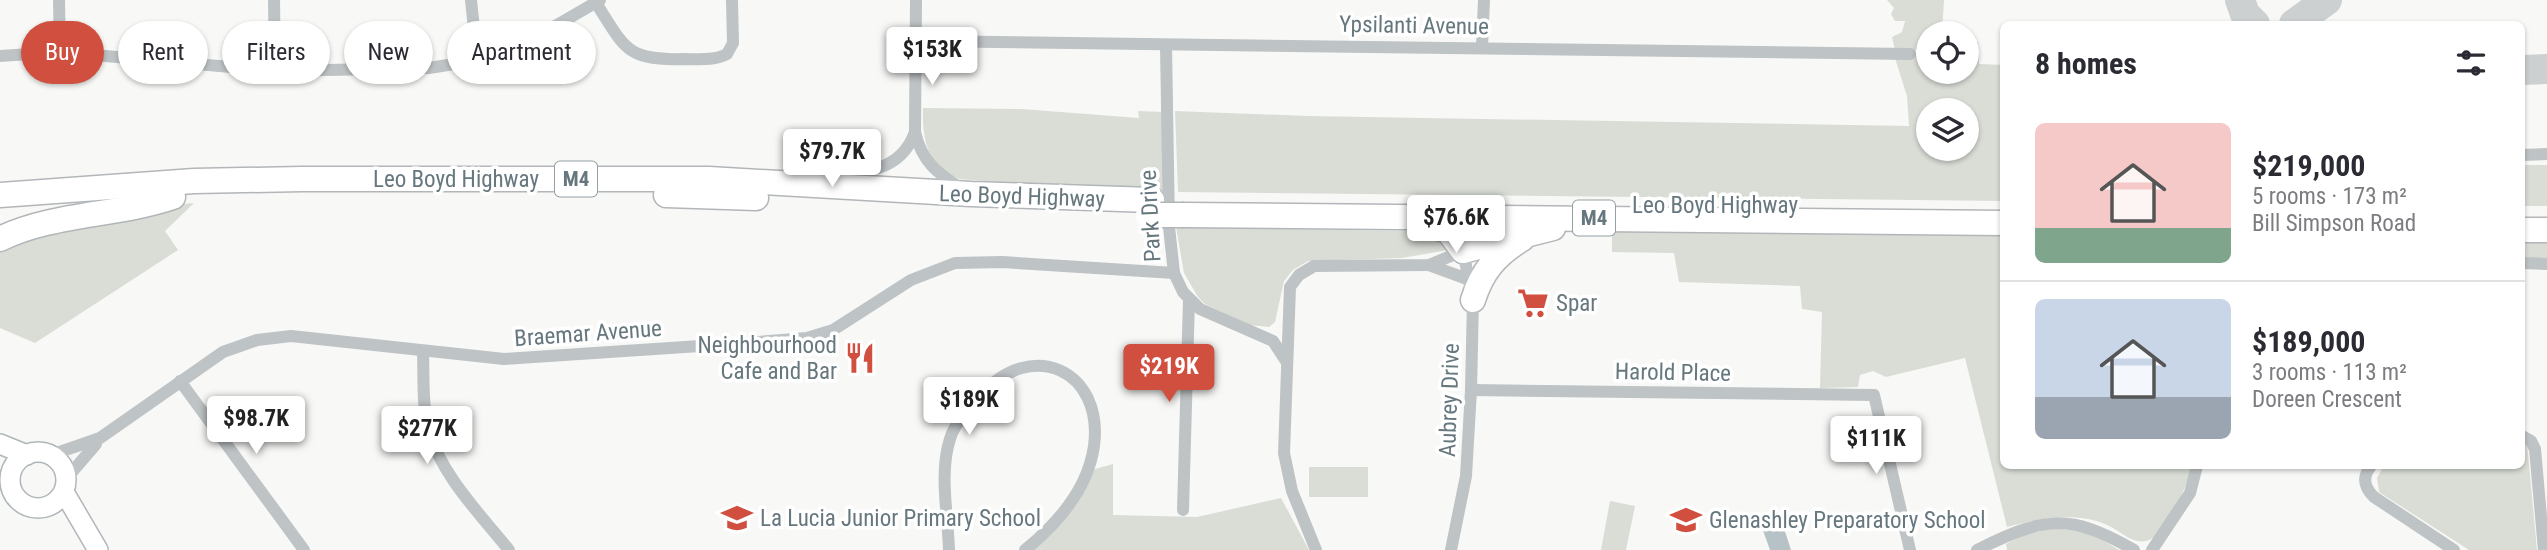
<!DOCTYPE html>
<meta charset="utf-8">
<style>
:root{--surface:#fff;--page:#f2f2f3;--text:#2b2b33;--muted:#7c7c81;--line:#e1e1e2;--accent:#d04f3f}
body{margin:0;font-family:"Roboto Condensed",sans-serif;background:var(--page);color:var(--text);height:100vh;display:flex;flex-direction:column;font-size:26px;white-space:nowrap}
*{box-sizing:border-box;margin:0}
p{font-size:23px;color:var(--muted)}
.icon{flex:none;width:38px;height:38px;fill:none;stroke:currentColor;stroke-width:2;stroke-linecap:round;stroke-linejoin:round}
.map{position:relative;flex:1;overflow:hidden}
.panel{position:absolute;left:2000px;top:21px;width:525px;height:448px;display:flex;flex-direction:column;background:var(--surface);border-radius:10px;box-shadow:0 2px 5px #0004}
.panel>*{flex:none}
.top-card{position:absolute;left:21px;top:21px;width:665px;height:63px;display:flex;gap:14px}
.buttons{position:absolute;left:1916px;top:21px;display:grid;gap:14px}
.buttons a{display:grid;place-items:center;width:63px;height:63px;border-radius:50%;background:var(--surface);box-shadow:0 2px 5px #0004;font-size:35px}
.price{position:absolute;translate:-50% -60px;padding:0 16px;border-radius:7px;background:#fff;color:#222;font-size:23px;line-height:46px;filter:drop-shadow(0 2px 4px #0008)}
.price::after{content:'';position:absolute;left:50%;top:42px;width:21px;height:16px;margin-left:-10px;background:inherit;clip-path:polygon(0 0,100% 0,50% 100%)}
.price.selected{background:var(--accent);color:#fff}
ul{padding:0;list-style:none}
li{display:flex;align-items:center;gap:21px;height:175px;padding:0 35px}
li+li{border-top:2px solid var(--line)}
li span{display:grid;place-items:center;flex:none;width:196px;height:140px;border-radius:10px;color:#555}
li>.icon{margin-inline-start:auto}
span .icon{width:84px;height:84px;fill:#fffc;stroke-width:1}
li b{font-size:30px}
h2{display:flex;justify-content:space-between;align-items:center;height:84px;padding:0 35px;font-size:30px}
.pill{padding:0 24px;border-radius:32px;background:var(--surface);box-shadow:0 2px 5px #0004;font-size:24px;line-height:63px}
.pill.selected{background:var(--accent);color:#fff}
.map>svg:first-child{display:block}
.green{fill:#d9ddd6;fill-rule:evenodd}
.water{fill:#b6c2c5}
.lines{fill:none;stroke-linecap:round;stroke-linejoin:round}
.taxiway{stroke:#ccd0d1;stroke-width:30}
.secondary-casing{stroke:#b0b7ba;stroke-width:22}
.highway-casing{stroke:#b2b6b9;stroke-width:27}
.street{stroke:#bec3c5;stroke-width:12}
.secondary{stroke:#fff;stroke-width:19}
.highway{stroke:#fff;stroke-width:24}
.highway-bridge-casing{stroke:#b2b6b9;stroke-width:27;stroke-linecap:butt}
.highway-bridge{stroke:#fff;stroke-width:24}
.labels{text-anchor:middle;stroke-width:7;stroke-linejoin:round;paint-order:stroke}
.shield{fill:#fff;stroke:#94a0a5;stroke-width:2}
.shield-label{font-size:21px;font-weight:bold;fill:#66777e}
.street-label{font-size:23px;fill:#66777e;stroke:#fff}
.poi-label{font-size:23px;fill:#66777e;stroke:#fff;text-anchor:start}
</style>
<div class="map">
<svg width="2547" height="550" viewBox="0 0 2547 550">
<rect width="100%" height="100%" fill="#f8f8f7"/>
<g class="green">
<polygon points="1887,0 1944,0 1942,33 1928,33 1928,50 1895,50 1892,37 1902,32 1905,21 1895,21 1891,14 1894,8"/>
<path d="M1967,41L1978,42L1979,64L2004,65V201L1178,192L1175,111L1308,116L1909,126L1907,96L1894,55L1928,56V72H1967ZM1928,110H1967V149H1928Z"/>
<path d="M923,108L1021,109L1139,118L1138,111L1162,112L1163,191L1137,193L960,179C928,169 922,140 923,108Z"/>
<rect x="2522" y="165" width="25" height="41"/>
<polygon points="194,203 165,231 178,250 35,343 0,328 0,238 66,216"/>
<polygon points="1176,227 1406,231 1439,234 1454,249 1402,258 1308,261 1293,270 1284,281 1275,322 1269,327 1249,325 1205,304 1198,297 1184,273"/>
<path d="M2004,228V466H2192C2189,482 2165,538 2146,541C2131,544 2120,530 2107,525C2076,511 2038,519 2007,527L1965,358L1886,377L1873,371L1860,375L1858,387L1820,388L1822,312L1802,309L1800,286L1679,282L1674,253L1612,252V231Z"/>
<polygon points="2522,237 2547,238 2547,258 2522,258"/>
<polygon points="2527,443 2537,550 2469,550 2379,492 2377,478 2382,469 2399,466 2522,466 2522,444"/>
<polygon points="1113,464 1113,515 1197,517 1281,498 1309,550 1021,550 1070,503 1095,469"/>
<rect x="1309" y="467" width="59" height="30"/>
<polygon points="1610,501 1635,506 1626,550 1601,550"/>
<polygon points="2055,528 2093,534 2119,550 2007,550 2006,544 2023,535"/>
</g>
<polygon class="water" points="1780,516 1791,550 1770,550 1760,522"/>
<g class="lines">
<g class="taxiway">
<polyline points="2240,0 2245,14 2255,24"/>
<polyline points="2294,24 2327,0"/>
<polyline points="2522,70 2547,69"/>
</g>
<defs>
<g id="secondary">
<polyline points="0,444 27,455"/>
<circle cx="38" cy="480" r="28"/>
<polyline points="64,492 98,550"/>
</g>
<g id="highway">
<polyline points="0,195 194,181 302,179 709,179 971,194 1152,200"/>
<polyline points="666,195 756,198"/>
<polyline points="1184,215 2004,223"/>
<polyline points="1422,223 1448,231 1463,251 1553,228"/>
<polyline points="2522,230 2547,230"/>
<path d="M0,239C53,213 117,216 173,197"/>
<path d="M1473,300C1482,271 1496,255 1522,239"/>
</g>
</defs>
<use href="#secondary" class="secondary-casing"/>
<use href="#highway" class="highway-casing"/>
<g class="street">
<polyline points="59,0 60,52"/>
<polyline points="274,0 275,71"/>
<polyline points="471,0 477,57"/>
<path d="M916,0L915,132C922,162 937,173 962,189"/>
<path d="M596,3C625,48 626,61 684,59C698,59 714,61 727,54L733,43L732,0"/>
<polyline points="916,41 1910,54"/>
<polyline points="1166,45 1169,227 1174,273 1183,292 1200,309 1273,341 1286,361"/>
<polyline points="1482,47 1484,0"/>
<polyline points="0,56 60,52 275,71 429,68 460,63 533,39 600,0"/>
<polyline points="2522,155 2547,154"/>
<path d="M797,174C841,171 897,183 915,132"/>
<polyline points="2522,263 2547,264"/>
<polyline points="1429,265 1470,280"/>
<path d="M423,353C424,377 422,405 428,428C440,474 480,514 509,550"/>
<polyline points="180,381 304,550"/>
<polyline points="1471,390 1874,395 1910,550"/>
<polyline points="2522,436 2531,441 2535,449 2544,550"/>
<polyline points="51,455 100,438 223,352 257,340 291,336 504,359 745,343 807,338 833,330 911,280 955,263 1002,262 1174,273"/>
<path d="M2371,466C2362,477 2364,487 2374,497L2454,550"/>
<polyline points="66,479 96,444"/>
<polyline points="1183,510 1189,300"/>
<path d="M949,550C948,516 939,472 950,439C955,422 969,409 980,396C1031,337 1104,370 1094,446C1088,489 1057,524 1025,550"/>
<polyline points="1316,550 1292,491 1284,453 1290,287 1299,275 1314,266 1429,265 1463,251 1473,300 1471,390 1466,476 1451,550"/>
<path d="M1977,550C2043,517 2069,512 2134,550"/>
<polyline points="2152,550 2190,493 2197,466"/>
</g>
<use href="#secondary" class="secondary"/>
<use href="#highway" class="highway"/>
<defs>
<polyline id="highway-bridge" points="1148,215 1184,215"/>
</defs>
<use href="#highway-bridge" class="highway-bridge-casing"/>
<use href="#highway-bridge" class="highway-bridge"/>
</g>
<defs>
<symbol id="supermarket-bare" viewBox="-9 -9 18 18"><path d="M-6-5.5h2.5l.6 2H6L4.5 2H-2.5L-4.4-4H-6ZM-1.5 3.2a1.3 1.3 0 1 0 .1 0ZM3 3.2a1.3 1.3 0 1 0 .1 0Z" fill="#d04f3f" stroke="#fff" stroke-width="2.5" paint-order="stroke"/></symbol>
<symbol id="restaurant-bare" viewBox="-9 -9 18 18"><path d="M-5-6h1v4h1v-4h1v4h1v-4h1v5L-1.5 .5V6h-2V.5L-5-1ZM5-6V6H3V1.5H1.5Q1.5-4 5-6Z" fill="#d04f3f" stroke="#fff" stroke-width="2.5" paint-order="stroke"/></symbol>
<symbol id="school-bare" viewBox="-9 -9 18 18"><path d="M0-5L7-2L0 1L-7-2ZM-4 1L0 2.5L4 1V4Q0 6-4 4Z" fill="#d04f3f" stroke="#fff" stroke-width="2.5" paint-order="stroke"/></symbol>
</defs>
<g fill-rule="evenodd">
<use href="#supermarket-bare" x="1511" y="281" width="44" height="44"/>
<use href="#restaurant-bare" x="838" y="336" width="44" height="44"/>
<use href="#school-bare" x="715" y="496" width="44" height="44"/>
<use href="#school-bare" x="1664" y="498" width="44" height="44"/>
</g>
<g class="labels">
<g class="shield">
<rect x="555" y="161.5" width="42" height="35" rx="5"/>
<rect x="1573" y="200.5" width="42" height="35" rx="5"/>
</g>
<g class="shield-label">
<text x="576" y="186">M4</text>
<text x="1594" y="225">M4</text>
</g>
<g class="street-label">
<text transform="translate(1414 25) rotate(1)" y="8">Ypsilanti Avenue</text>
<text x="456" y="187">Leo Boyd Highway</text>
<text transform="translate(1022 196) rotate(2)" y="8">Leo Boyd Highway</text>
<text x="1715" y="213">Leo Boyd Highway</text>
<text transform="translate(1150 216) rotate(-93)" y="8">Park Drive</text>
<text transform="translate(588 333) rotate(-4)" y="8">Braemar Avenue</text>
<text transform="translate(1673 372) rotate(1)" y="8">Harold Place</text>
<text transform="translate(1449 400) rotate(-88)" y="8">Aubrey Drive</text>
</g>
<g class="poi-label">
<text x="1556" y="311">Spar</text>
<text x="837" y="353" text-anchor="end">Neighbourhood<tspan x="837" dy="26">Cafe and Bar</tspan></text>
<text x="760" y="526">La Lucia Junior Primary School</text>
<text x="1709" y="528">Glenashley Preparatory School</text>
</g>
</g>
</svg>
<div class="buttons">
<a><svg class="icon" aria-label="locate" viewBox="0 0 24 24"><circle cx="12" cy="12" r="6"/><path d="M12 2v4M12 18v4M2 12h4M18 12h4"/></svg></a>
<a><svg class="icon" aria-label="layers" viewBox="0 0 24 24"><path d="M12 4l9 5-9 5-9-5zM3 14l9 5 9-5"/></svg></a>
</div>
<b class="price" style="left:932px;top:87px">$153K</b>
<b class="price" style="left:832px;top:189px">$79.7K</b>
<b class="price" style="left:1456px;top:255px">$76.6K</b>
<b class="price selected" style="left:1169px;top:404px">$219K</b>
<b class="price" style="left:969px;top:437px">$189K</b>
<b class="price" style="left:256px;top:456px">$98.7K</b>
<b class="price" style="left:427px;top:466px">$277K</b>
<b class="price" style="left:1876px;top:476px">$111K</b>
<div class="top-card">
<a class="pill selected">Buy</a>
<a class="pill">Rent</a>
<a class="pill">Filters</a>
<a class="pill">New</a>
<a class="pill">Apartment</a>
</div>
<section class="panel">
<h2>8 homes<svg class="icon" aria-label="filters" viewBox="0 0 24 24"><path d="M4 7h16M4 17h16"/><circle cx="9" cy="7" r="2"/><circle cx="15" cy="17" r="2"/></svg></h2>
<ul>
<li><span style="background:linear-gradient(#f6c9c9 75%,#7fa58c 0)"><svg class="icon" aria-label="home" viewBox="0 0 24 24"><path d="M3 11l9-7 9 7M6 9v11h12V9"/></svg></span><div><b>$219,000</b><p>5 rooms · 173 m²</p><p>Bill Simpson Road</p></div></li>
<li><span style="background:linear-gradient(#c9d6e8 70%,#9aa5b1 0)"><svg class="icon" aria-label="home" viewBox="0 0 24 24"><path d="M3 11l9-7 9 7M6 9v11h12V9"/></svg></span><div><b>$189,000</b><p>3 rooms · 113 m²</p><p>Doreen Crescent</p></div></li>
</ul>
</section>
</div>
